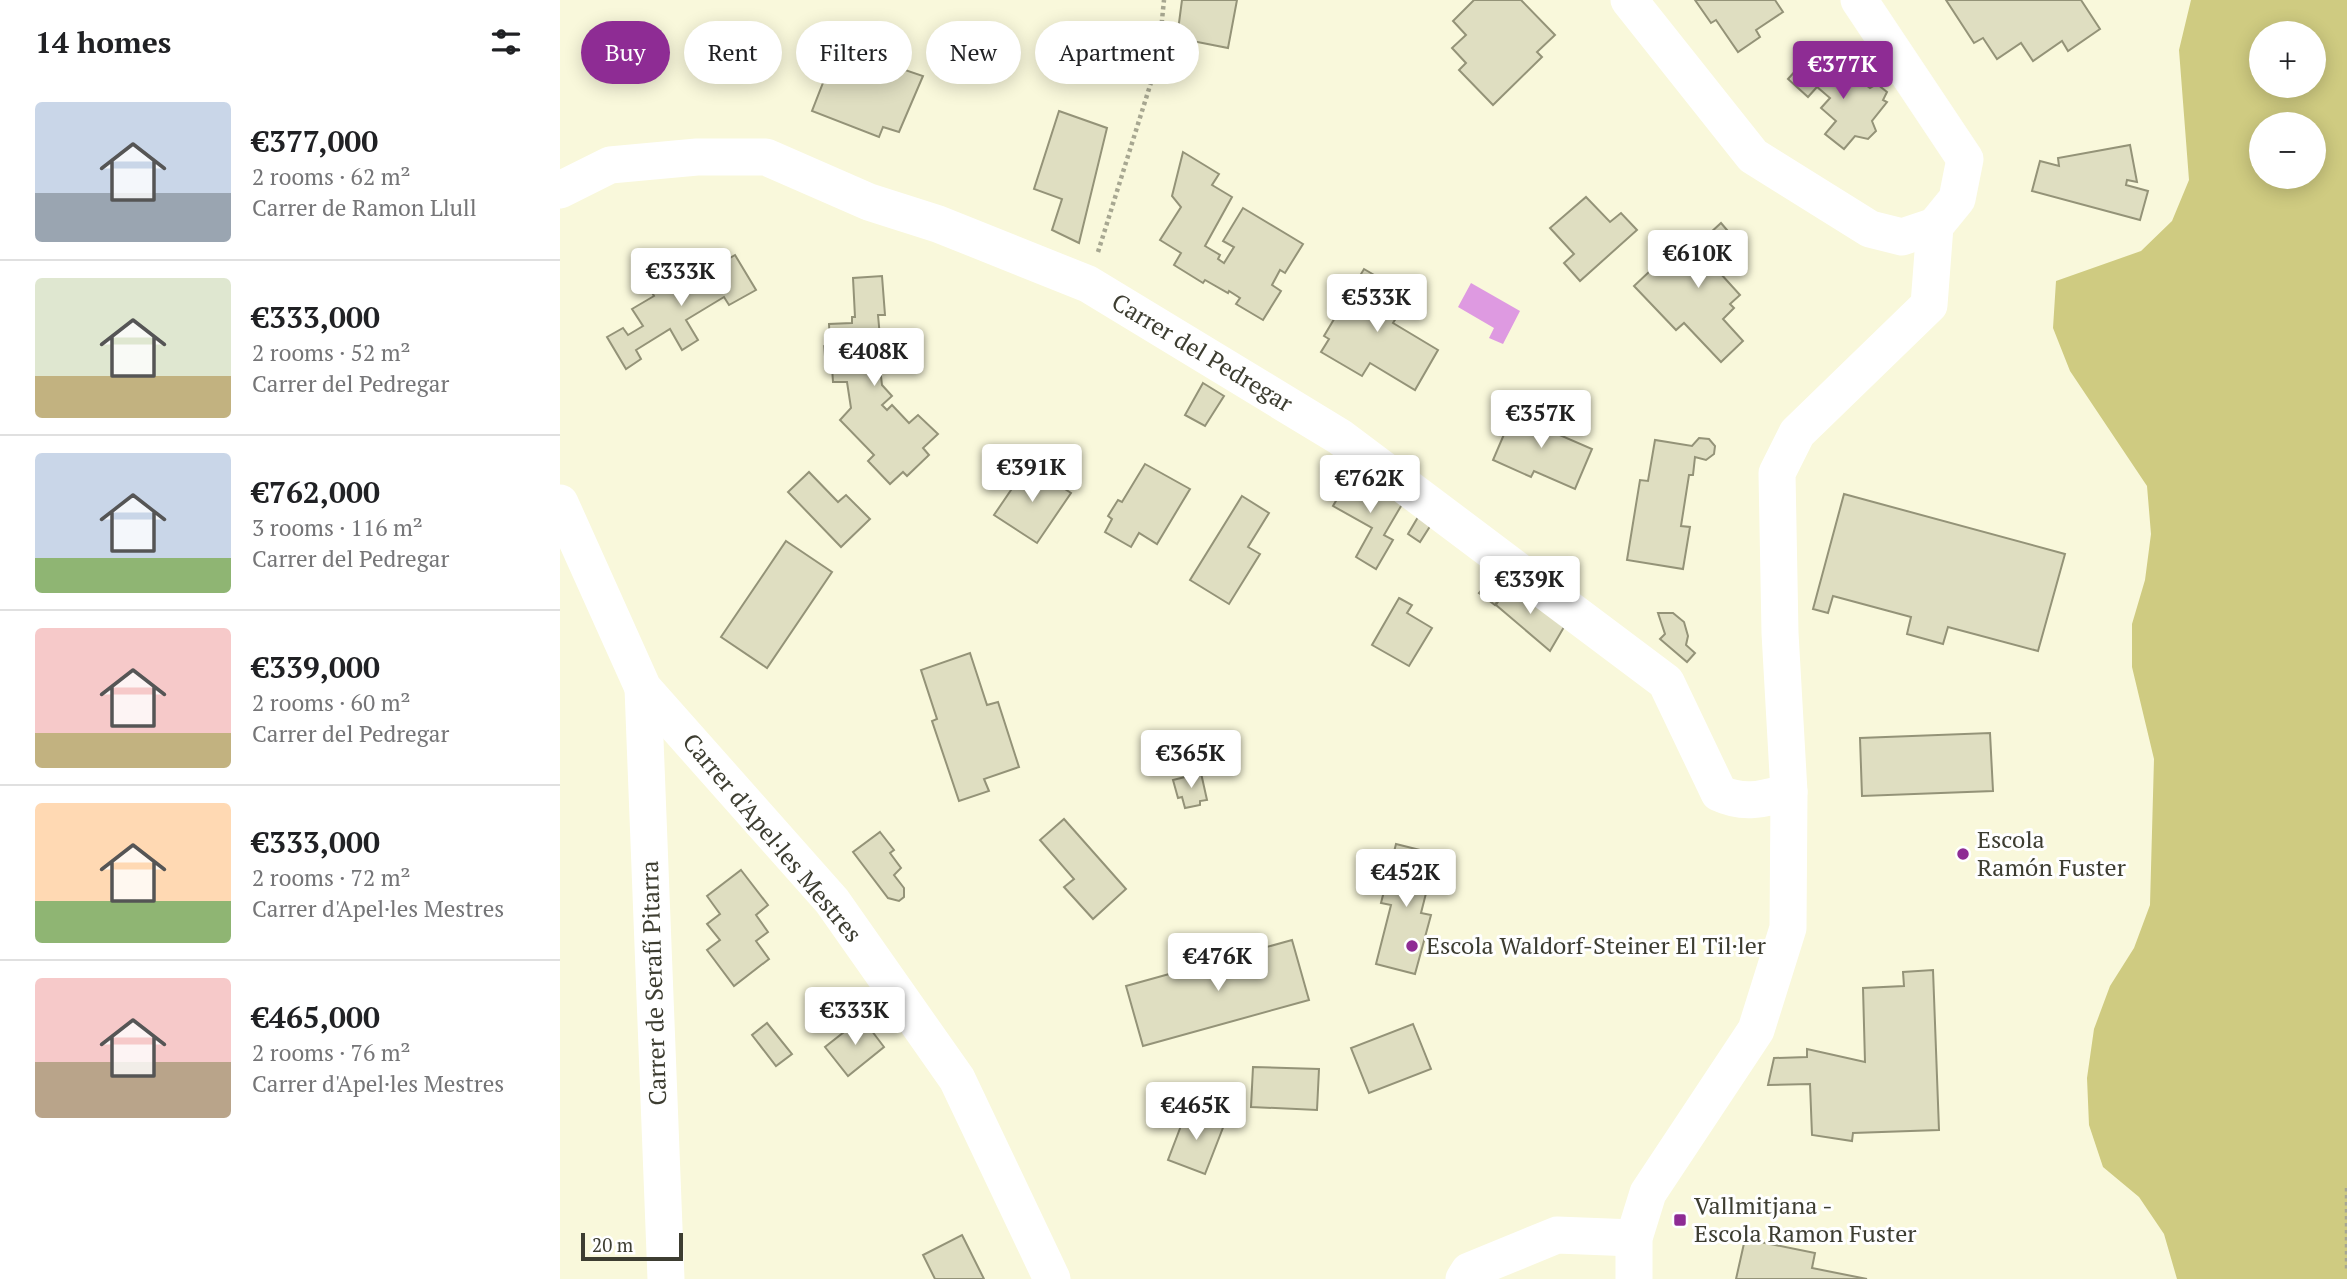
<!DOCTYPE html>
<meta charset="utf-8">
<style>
:root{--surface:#fff;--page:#f6f6f6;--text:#202124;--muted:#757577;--line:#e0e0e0;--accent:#8e2c94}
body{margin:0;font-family:"PT Serif",serif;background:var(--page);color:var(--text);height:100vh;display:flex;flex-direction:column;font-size:26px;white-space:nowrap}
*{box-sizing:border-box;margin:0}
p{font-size:23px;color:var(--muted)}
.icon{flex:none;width:38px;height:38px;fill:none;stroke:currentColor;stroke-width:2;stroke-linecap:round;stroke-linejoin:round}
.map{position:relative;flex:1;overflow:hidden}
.details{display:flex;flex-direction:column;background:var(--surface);width:560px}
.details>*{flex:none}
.top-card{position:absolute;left:21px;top:21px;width:665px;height:63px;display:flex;gap:14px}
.fabs{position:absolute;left:1689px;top:21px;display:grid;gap:14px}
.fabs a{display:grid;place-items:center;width:77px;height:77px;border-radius:50%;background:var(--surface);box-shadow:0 4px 18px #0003;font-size:35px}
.scale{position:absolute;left:21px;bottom:18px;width:102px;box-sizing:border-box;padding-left:7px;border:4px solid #3d3d31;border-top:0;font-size:19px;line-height:24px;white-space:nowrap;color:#3d3d31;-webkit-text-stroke:5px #fff;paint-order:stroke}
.price{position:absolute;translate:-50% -60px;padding:0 16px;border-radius:7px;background:#fff;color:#222;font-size:23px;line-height:46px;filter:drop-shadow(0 2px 4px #0008)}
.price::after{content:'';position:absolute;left:50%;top:42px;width:21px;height:16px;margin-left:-10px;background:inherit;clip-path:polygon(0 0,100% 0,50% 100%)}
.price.active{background:var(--accent);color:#fff}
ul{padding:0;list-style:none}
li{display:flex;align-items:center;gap:21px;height:175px;padding:0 35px}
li+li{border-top:2px solid var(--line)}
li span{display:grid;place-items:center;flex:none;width:196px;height:140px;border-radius:7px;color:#555}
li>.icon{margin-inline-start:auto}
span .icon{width:84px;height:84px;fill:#fffc;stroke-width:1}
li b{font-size:30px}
h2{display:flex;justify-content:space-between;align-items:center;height:84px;padding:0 35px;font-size:30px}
.chip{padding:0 24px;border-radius:32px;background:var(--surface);box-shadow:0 4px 18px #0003;font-size:24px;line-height:63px}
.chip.active{background:var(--accent);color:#fff}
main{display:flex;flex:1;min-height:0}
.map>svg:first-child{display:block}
.green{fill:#cfcb81;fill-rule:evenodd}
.water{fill:#de9ae1}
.building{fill:#dfdec1;stroke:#949378;stroke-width:2}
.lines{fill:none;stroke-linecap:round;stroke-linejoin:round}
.path{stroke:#a7a791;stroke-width:4.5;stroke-dasharray:3.5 3.5;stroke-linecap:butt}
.street{stroke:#fff;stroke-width:37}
.poi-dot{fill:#8e2c94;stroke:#fff;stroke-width:2.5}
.labels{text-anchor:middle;stroke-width:6;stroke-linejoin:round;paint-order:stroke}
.street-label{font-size:24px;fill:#3d3d31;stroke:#fff}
.poi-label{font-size:24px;fill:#3d3d31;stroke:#fff;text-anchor:start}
</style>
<main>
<section class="details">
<h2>14 homes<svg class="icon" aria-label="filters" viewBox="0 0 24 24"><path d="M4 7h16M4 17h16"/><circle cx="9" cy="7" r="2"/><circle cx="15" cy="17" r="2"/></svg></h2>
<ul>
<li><span style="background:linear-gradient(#c9d6e8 65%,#9aa5b1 0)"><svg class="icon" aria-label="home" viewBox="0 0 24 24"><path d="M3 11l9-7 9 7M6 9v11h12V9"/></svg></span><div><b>€377,000</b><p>2 rooms · 62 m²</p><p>Carrer de Ramon Llull</p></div></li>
<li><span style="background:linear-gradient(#dfe7d0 70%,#c2b280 0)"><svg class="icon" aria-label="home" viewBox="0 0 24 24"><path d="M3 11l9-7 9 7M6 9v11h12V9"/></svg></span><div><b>€333,000</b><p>2 rooms · 52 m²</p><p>Carrer del Pedregar</p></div></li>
<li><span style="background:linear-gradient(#c9d6e8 75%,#8fb573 0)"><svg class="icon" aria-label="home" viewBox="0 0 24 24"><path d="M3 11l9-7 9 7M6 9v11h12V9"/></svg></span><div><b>€762,000</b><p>3 rooms · 116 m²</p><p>Carrer del Pedregar</p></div></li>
<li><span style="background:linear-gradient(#f6c9c9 75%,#c2b280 0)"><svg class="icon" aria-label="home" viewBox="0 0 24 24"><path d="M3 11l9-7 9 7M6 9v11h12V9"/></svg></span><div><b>€339,000</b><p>2 rooms · 60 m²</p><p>Carrer del Pedregar</p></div></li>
<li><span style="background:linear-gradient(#ffd9b3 70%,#8fb573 0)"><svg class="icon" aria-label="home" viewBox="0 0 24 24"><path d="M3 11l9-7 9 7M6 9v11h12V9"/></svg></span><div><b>€333,000</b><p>2 rooms · 72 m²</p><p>Carrer d'Apel·les Mestres</p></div></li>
<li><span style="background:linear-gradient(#f6c9c9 60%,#b9a48a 0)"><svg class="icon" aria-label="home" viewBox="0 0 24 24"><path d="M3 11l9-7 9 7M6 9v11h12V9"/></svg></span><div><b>€465,000</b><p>2 rooms · 76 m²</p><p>Carrer d'Apel·les Mestres</p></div></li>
</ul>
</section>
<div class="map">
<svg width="1787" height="1279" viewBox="0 0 1787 1279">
<rect width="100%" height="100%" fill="#f9f8db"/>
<path class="green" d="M1631,0H1787V1279H1617L1604,1234L1579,1197L1543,1167L1529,1125L1527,1078L1534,1029L1550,986L1574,948L1590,905L1594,759L1572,667V624L1585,580L1591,534L1587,486L1510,371L1493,328L1496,281L1581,251L1612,221L1629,180L1619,50ZM1701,33H1754V86H1701ZM1701,124H1754V177H1701Z"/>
<polygon class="water" points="911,283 960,311 943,344 929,338 934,328 898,307"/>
<g class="building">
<polygon points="622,0 677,0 668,48 617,38"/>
<polygon points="914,0 961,0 995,35 977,52 982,57 933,105 899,70 906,63 892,48 906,35 893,21"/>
<polygon points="1135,0 1215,0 1223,12 1196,30 1200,37 1178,52 1156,20 1151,23"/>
<polygon points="1386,0 1521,0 1540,29 1508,51 1502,41 1473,61 1461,43 1437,59 1423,38 1414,43"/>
<polygon points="277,47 363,76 339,132 323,127 319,137 252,111"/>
<polygon points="1247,58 1266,75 1277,63 1310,88 1317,84 1327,92 1323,100 1327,102 1312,121 1316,131 1308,139 1295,136 1284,149 1265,134 1276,121 1261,108 1270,98 1257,87 1248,97 1228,79"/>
<polygon points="499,111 547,128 519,243 492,230 502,199 474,189"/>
<polygon points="1570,145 1577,182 1567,180 1566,185 1588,191 1580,220 1472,191 1480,161 1499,166 1498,158"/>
<polygon points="623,152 659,174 652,185 672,197 645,246 660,255 658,259 664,263 674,247 663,241 683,208 743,244 725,273 720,270 712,285 721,291 703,320 676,304 680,298 669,291 668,293 645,280 643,283 614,265 621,253 600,240 621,207 612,196"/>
<polygon points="1026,197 1050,222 1061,213 1077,230 1020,281 1004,263 1014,254 990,228"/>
<polygon points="1161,223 1184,250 1160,273 1180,295 1170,304 1174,308 1163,319 1183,341 1161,362 1124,323 1116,330 1074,286 1108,254 1112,258 1132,240 1137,245"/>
<polygon points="175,255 196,290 169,305 164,297 126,320 138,340 122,350 110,329 76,350 81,359 66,369 47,337 63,328 68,335 83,326 72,309 94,296 89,287 104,278 109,287 131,274 135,279"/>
<polygon points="804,269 850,296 833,323 878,350 855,390 810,363 802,376 761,352 769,339 764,336"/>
<polygon points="322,276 325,315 318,315 321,348 318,349 322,385 332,396 322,405 327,410 332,405 349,423 358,415 378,434 363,448 369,455 347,476 343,472 330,484 308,461 314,455 280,420 291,408 287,382 273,382 272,367 266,367 264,346 270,345 269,324 292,323 292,317 295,317 293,278"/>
<polygon points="643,383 664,396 645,426 625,415"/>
<polygon points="957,404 977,412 972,423 1032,449 1015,489 974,471 971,477 933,460"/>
<polygon points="1139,438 1149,439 1155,446 1154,454 1146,460 1135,457 1133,475 1129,475 1121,526 1130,527 1123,569 1067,560 1080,480 1088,481 1095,440 1132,446"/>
<polygon points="585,464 630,489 597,544 579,533 571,547 545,532 552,519 548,516 558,500 562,502"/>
<polygon points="468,465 511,493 477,543 434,515"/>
<polygon points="249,472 278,502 286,495 310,519 281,547 228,492"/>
<polygon points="793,472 844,501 824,535 833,540 816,569 796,557 812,528 773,506"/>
<polygon points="1284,494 1505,554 1478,651 1388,627 1383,644 1347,634 1351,617 1273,596 1268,613 1253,609"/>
<polygon points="682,496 709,513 688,547 700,554 669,604 630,580"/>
<polygon points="861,512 874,520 860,542 848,534"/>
<polygon points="226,541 272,572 207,668 161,637"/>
<polygon points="937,571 950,582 935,605 919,593"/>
<polygon points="950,582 1004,627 990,651 936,605"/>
<polygon points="839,598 852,605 847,613 872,628 849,666 812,645"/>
<polygon points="1098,613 1113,613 1124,622 1128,636 1126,645 1135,653 1127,662 1100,639 1105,634"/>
<polygon points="410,653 427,705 438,702 459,767 424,779 429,791 399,801 372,721 377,719 361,670"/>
<polygon points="1430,733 1433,791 1302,796 1300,738"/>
<polygon points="641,773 647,800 640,801 640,805 625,808 622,797 618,798 613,780"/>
<polygon points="504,819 566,889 533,919 504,887 514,879 480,840"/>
<polygon points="320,832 334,850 330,853 341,868 334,875 344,888 344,897 339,901 328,898 293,852"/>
<polygon points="836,844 876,854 861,913 871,915 855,974 816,964 831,905 821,903"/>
<polygon points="181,870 208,905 196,915 208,932 196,941 209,959 174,986 147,950 160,940 147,924 160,914 147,896"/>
<polygon points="732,940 749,1000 583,1046 566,986"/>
<polygon points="1373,970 1379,1130 1293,1133 1292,1141 1252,1135 1250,1084 1208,1085 1214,1058 1247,1057 1247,1049 1305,1062 1303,988 1344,986 1343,972"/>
<polygon points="302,1018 324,1047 288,1076 265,1047"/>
<polygon points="207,1023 232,1054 216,1066 192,1035"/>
<polygon points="853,1024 871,1069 809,1093 791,1048"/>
<polygon points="693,1067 759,1069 757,1110 691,1107"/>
<polygon points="627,1110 664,1125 645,1174 608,1160"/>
<polygon points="402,1235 424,1279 375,1279 363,1255"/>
<polygon points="1185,1239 1255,1253 1252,1268 1307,1279 1176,1279"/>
</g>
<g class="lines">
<g class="path">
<polyline points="538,252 598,60 604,0"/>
<polyline points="1787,1188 1787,1270"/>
</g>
<g class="street">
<polyline points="1069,0 1193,156 1310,229 1342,237 1375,226"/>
<polyline points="1299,0 1405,159 1397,199 1375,226"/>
<path d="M0,190L50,165L137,157H206L309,202L378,224L528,284L780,437L1106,682L1159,793C1185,805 1202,799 1229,792"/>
<polyline points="0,503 83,688 272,901 397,1079 492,1279"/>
<polyline points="83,688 106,1279"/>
<polyline points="904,1279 909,1271 997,1235 1074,1238"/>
<polyline points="1074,1279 1074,1238 1088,1193 1196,1030 1228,928 1229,792 1220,633 1217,473 1237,433 1369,305 1375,226"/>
</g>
</g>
<g class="poi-dot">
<circle cx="1403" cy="854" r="7"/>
<circle cx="852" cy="946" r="7"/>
<rect x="1113" y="1213" width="14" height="14" rx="3.5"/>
</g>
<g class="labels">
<g class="street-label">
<text transform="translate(642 353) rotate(31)" y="8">Carrer del Pedregar</text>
<text transform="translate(212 838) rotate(50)" y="8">Carrer d'Apel·les Mestres</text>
<text transform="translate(94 983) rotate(-92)" y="8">Carrer de Serafí Pitarra</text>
</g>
<g class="poi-label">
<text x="1417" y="848">Escola<tspan x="1417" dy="28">Ramón Fuster</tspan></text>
<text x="866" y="954">Escola Waldorf-Steiner El Til·ler</text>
<text x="1134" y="1214">Vallmitjana -<tspan x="1134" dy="28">Escola Ramon Fuster</tspan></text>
</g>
</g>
</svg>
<div class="fabs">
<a>+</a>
<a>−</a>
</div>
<div class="scale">20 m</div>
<b class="price active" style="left:1283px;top:101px">€377K</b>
<b class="price" style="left:1138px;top:290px">€610K</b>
<b class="price" style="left:121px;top:308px">€333K</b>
<b class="price" style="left:817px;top:334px">€533K</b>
<b class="price" style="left:314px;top:388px">€408K</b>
<b class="price" style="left:981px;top:450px">€357K</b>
<b class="price" style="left:472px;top:504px">€391K</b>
<b class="price" style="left:810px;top:515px">€762K</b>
<b class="price" style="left:970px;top:616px">€339K</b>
<b class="price" style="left:631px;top:790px">€365K</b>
<b class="price" style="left:846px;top:909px">€452K</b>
<b class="price" style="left:658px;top:993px">€476K</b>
<b class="price" style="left:295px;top:1047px">€333K</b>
<b class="price" style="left:636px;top:1142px">€465K</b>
<div class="top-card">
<a class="chip active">Buy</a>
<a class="chip">Rent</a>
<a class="chip">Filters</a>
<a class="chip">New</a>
<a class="chip">Apartment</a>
</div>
</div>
</main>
